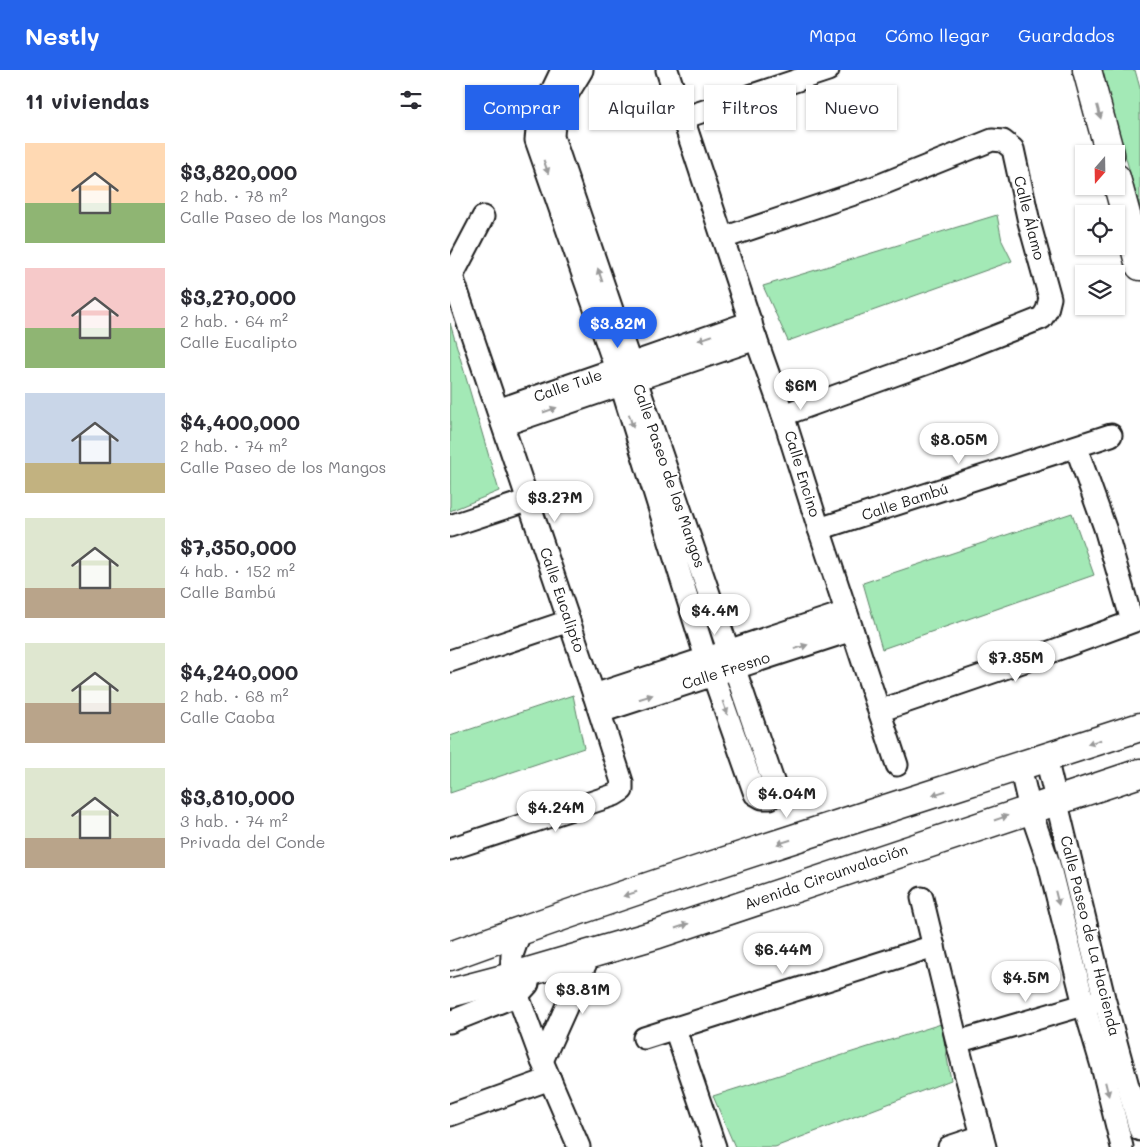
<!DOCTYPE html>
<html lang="es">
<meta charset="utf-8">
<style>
:root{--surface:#fff;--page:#f2f2f3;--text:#2b2b33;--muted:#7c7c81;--accent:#2563eb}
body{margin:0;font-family:Mali,sans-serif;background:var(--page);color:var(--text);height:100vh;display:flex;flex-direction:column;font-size:19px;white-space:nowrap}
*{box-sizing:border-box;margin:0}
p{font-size:16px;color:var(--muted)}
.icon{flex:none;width:28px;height:28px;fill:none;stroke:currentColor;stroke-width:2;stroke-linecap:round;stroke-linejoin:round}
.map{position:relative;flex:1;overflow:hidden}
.panel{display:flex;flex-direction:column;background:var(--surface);width:450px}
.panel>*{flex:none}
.top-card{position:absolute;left:15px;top:15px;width:475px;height:45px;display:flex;gap:10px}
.needle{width:32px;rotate:200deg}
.buttons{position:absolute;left:625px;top:75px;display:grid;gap:10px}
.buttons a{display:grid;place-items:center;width:50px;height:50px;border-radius:0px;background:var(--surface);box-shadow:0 1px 4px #0004;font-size:25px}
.price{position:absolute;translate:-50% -42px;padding:0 11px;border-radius:18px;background:#fff;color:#222;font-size:16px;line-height:32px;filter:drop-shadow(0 1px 2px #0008)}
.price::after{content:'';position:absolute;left:50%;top:30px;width:15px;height:11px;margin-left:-8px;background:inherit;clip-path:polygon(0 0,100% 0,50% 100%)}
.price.selected{background:var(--accent);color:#fff}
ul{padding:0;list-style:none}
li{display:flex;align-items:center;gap:15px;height:125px;padding:0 25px}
li span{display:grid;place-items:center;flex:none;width:140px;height:100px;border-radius:0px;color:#555}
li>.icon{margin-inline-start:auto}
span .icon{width:60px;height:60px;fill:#fffc;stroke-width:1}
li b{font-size:21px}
h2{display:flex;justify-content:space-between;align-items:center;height:60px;padding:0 25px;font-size:21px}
.tag{padding:0 18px;border-radius:0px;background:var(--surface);box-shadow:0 1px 4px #0004;font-size:18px;line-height:45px}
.tag.selected{background:var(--accent);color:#fff}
header{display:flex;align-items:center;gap:30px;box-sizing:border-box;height:70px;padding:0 25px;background:var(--accent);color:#fff}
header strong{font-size:24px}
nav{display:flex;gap:28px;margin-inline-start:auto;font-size:18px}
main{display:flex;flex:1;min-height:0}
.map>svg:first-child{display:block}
.green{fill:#a3e9b6;stroke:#608269}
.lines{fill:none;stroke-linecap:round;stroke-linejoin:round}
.street-casing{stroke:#1c1c1c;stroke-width:25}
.secondary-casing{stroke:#1c1c1c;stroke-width:31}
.street{stroke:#fff;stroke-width:21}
.secondary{stroke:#fff;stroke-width:28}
.oneway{fill:#999}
.labels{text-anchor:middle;stroke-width:4;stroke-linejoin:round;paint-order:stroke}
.street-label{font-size:15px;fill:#1c1c1c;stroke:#fff}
</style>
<header>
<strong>Nestly</strong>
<nav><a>Mapa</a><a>Cómo llegar</a><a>Guardados</a></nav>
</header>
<main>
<section class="panel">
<h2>11 viviendas<svg class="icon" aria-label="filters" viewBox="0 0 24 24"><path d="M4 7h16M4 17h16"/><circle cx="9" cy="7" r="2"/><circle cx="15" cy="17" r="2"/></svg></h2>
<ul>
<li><span style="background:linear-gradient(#ffd9b3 60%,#8fb573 0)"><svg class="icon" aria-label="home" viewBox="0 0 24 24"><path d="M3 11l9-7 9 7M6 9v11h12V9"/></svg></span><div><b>$3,820,000</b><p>2 hab. · 78 m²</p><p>Calle Paseo de los Mangos</p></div></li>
<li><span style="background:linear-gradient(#f6c9c9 60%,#8fb573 0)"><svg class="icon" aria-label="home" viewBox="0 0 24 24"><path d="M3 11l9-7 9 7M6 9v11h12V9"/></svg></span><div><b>$3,270,000</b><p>2 hab. · 64 m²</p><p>Calle Eucalipto</p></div></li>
<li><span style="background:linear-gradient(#c9d6e8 70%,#c2b280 0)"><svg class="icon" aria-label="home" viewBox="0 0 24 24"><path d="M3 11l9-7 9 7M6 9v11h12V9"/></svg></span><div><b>$4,400,000</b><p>2 hab. · 74 m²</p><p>Calle Paseo de los Mangos</p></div></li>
<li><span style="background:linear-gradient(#dfe7d0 70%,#b9a48a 0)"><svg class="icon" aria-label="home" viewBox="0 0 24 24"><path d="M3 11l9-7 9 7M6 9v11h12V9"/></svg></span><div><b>$7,350,000</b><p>4 hab. · 152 m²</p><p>Calle Bambú</p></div></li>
<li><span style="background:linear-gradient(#dfe7d0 60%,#b9a48a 0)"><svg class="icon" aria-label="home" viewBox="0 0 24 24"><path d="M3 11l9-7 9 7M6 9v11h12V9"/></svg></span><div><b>$4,240,000</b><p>2 hab. · 68 m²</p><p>Calle Caoba</p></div></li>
<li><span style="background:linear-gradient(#dfe7d0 70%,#b9a48a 0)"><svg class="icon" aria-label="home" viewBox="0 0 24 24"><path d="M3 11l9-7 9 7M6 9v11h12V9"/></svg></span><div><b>$3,810,000</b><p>3 hab. · 74 m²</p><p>Privada del Conde</p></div></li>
</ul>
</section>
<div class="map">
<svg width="690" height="1077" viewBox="0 0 690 1077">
<rect width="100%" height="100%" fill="#fff"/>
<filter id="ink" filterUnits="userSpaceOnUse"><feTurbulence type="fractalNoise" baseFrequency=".02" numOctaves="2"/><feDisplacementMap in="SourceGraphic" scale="10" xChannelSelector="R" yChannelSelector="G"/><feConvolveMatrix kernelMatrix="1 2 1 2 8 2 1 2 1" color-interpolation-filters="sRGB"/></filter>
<g filter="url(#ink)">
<g class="green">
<polygon points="651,0 685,0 690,18 690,138"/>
<polygon points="547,145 552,171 562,191 338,271 313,216"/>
<polygon points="0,253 49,421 0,441"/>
<polygon points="622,443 644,505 432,579 413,513"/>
<polygon points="123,625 134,678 0,723 0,666"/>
<polygon points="491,954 501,1010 325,1077 285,1077 263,1026"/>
</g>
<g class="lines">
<defs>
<g id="street">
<path d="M112,0L88,50L86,70L166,299L256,588L263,605L305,724L312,728H320L323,724L324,714L103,67C103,42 120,21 132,0"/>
<polyline points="217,0 306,269 333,345 369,459 447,695"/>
<polyline points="233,48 378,0"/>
<polyline points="273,168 425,117 542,70 553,71 563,79 579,152 600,228 597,240 592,248 480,292 333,345"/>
<polyline points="0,210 33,147"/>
<polyline points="48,340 301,252"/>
<polyline points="53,355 306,269"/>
<polyline points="626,377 655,458 682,551"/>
<polyline points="0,456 79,430"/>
<polyline points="369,459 661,365"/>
<polyline points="0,591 119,551"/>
<polyline points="144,625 396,542"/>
<polyline points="429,641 578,590 690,549"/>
<polyline points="150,642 402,560"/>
<polyline points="596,688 654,928 690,1060"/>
<polyline points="570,697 580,739 599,794 634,935 652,996 672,1077"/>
<polyline points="0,779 164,725 172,720 172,712 144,625 2,206"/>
<polyline points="472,828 507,972 535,1077"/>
<polyline points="71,860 62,885 61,907 92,991 129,1077"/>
<polyline points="0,952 68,925 78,914"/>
<polyline points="225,959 265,1077"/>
<polyline points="194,968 484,876"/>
<polyline points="507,972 647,931"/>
<polyline points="92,991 140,884"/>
<polyline points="0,1045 100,1009"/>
<polyline points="499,1077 532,1066"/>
</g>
<g id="secondary">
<polyline points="637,0 660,84"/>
<polyline points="666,108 690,196"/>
<path d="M0,886C228,803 460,732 690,657"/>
<polyline points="0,923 61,907 208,864 690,703"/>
</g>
</defs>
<use href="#street" class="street-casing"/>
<use href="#secondary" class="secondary-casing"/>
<use href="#street" class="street"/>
<use href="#secondary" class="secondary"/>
</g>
<defs><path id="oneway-solid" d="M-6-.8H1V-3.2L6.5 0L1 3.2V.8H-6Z" transform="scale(1.25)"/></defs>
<g class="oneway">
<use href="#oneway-solid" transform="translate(649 42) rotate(75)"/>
<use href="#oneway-solid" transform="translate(96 97) rotate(71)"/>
<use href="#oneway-solid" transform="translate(150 205) rotate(-109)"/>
<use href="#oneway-solid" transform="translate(255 268) rotate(161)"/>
<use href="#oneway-solid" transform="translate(100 340) rotate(-19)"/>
<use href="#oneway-solid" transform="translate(181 351) rotate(73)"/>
<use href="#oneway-solid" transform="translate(351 577) rotate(-18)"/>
<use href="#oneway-solid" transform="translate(196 627) rotate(-18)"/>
<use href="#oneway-solid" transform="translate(275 638) rotate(71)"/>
<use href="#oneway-solid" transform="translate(644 672) rotate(162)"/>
<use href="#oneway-solid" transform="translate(489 723) rotate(162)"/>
<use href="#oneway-solid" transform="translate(551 748) rotate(-19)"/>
<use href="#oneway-solid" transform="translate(334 772) rotate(162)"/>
<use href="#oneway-solid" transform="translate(180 824) rotate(162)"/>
<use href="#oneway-solid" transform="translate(607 828) rotate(76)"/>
<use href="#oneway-solid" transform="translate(232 856) rotate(-19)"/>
<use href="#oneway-solid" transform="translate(657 1019) rotate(76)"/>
</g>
</g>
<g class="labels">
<g class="street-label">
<text transform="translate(579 148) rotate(76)" y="5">Calle Álamo</text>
<text transform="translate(118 316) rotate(-19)" y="5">Calle Tule</text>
<text transform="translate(352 404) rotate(73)" y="5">Calle Encino</text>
<text transform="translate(219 406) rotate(71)" y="5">Calle Paseo de los Mangos</text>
<text transform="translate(455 432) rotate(-18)" y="5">Calle Bambú</text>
<text transform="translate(112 530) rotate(71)" y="5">Calle Eucalipto</text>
<text transform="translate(276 601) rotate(-18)" y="5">Calle Fresno</text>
<text transform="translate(376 807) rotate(-19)" y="5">Avenida Circunvalación</text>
<text transform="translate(640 866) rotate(76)" y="5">Calle Paseo de La Hacienda</text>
</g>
</g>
</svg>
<div class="buttons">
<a><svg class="needle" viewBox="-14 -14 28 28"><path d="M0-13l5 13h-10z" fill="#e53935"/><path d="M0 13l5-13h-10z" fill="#7c7c81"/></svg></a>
<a><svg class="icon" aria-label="locate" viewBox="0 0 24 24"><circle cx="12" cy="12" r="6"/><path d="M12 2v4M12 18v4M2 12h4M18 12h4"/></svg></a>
<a><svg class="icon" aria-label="layers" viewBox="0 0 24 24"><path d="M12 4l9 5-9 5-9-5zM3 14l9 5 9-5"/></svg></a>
</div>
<b class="price selected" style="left:168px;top:279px">$3.82M</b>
<b class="price" style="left:351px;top:341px">$6M</b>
<b class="price" style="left:509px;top:395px">$8.05M</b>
<b class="price" style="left:105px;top:453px">$3.27M</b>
<b class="price" style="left:265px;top:566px">$4.4M</b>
<b class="price" style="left:566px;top:613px">$7.35M</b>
<b class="price" style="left:337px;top:749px">$4.04M</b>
<b class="price" style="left:106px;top:763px">$4.24M</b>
<b class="price" style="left:333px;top:905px">$6.44M</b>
<b class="price" style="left:576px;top:933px">$4.5M</b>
<b class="price" style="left:133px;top:945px">$3.81M</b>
<div class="top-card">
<a class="tag selected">Comprar</a>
<a class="tag">Alquilar</a>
<a class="tag">Filtros</a>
<a class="tag">Nuevo</a>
</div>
</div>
</main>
